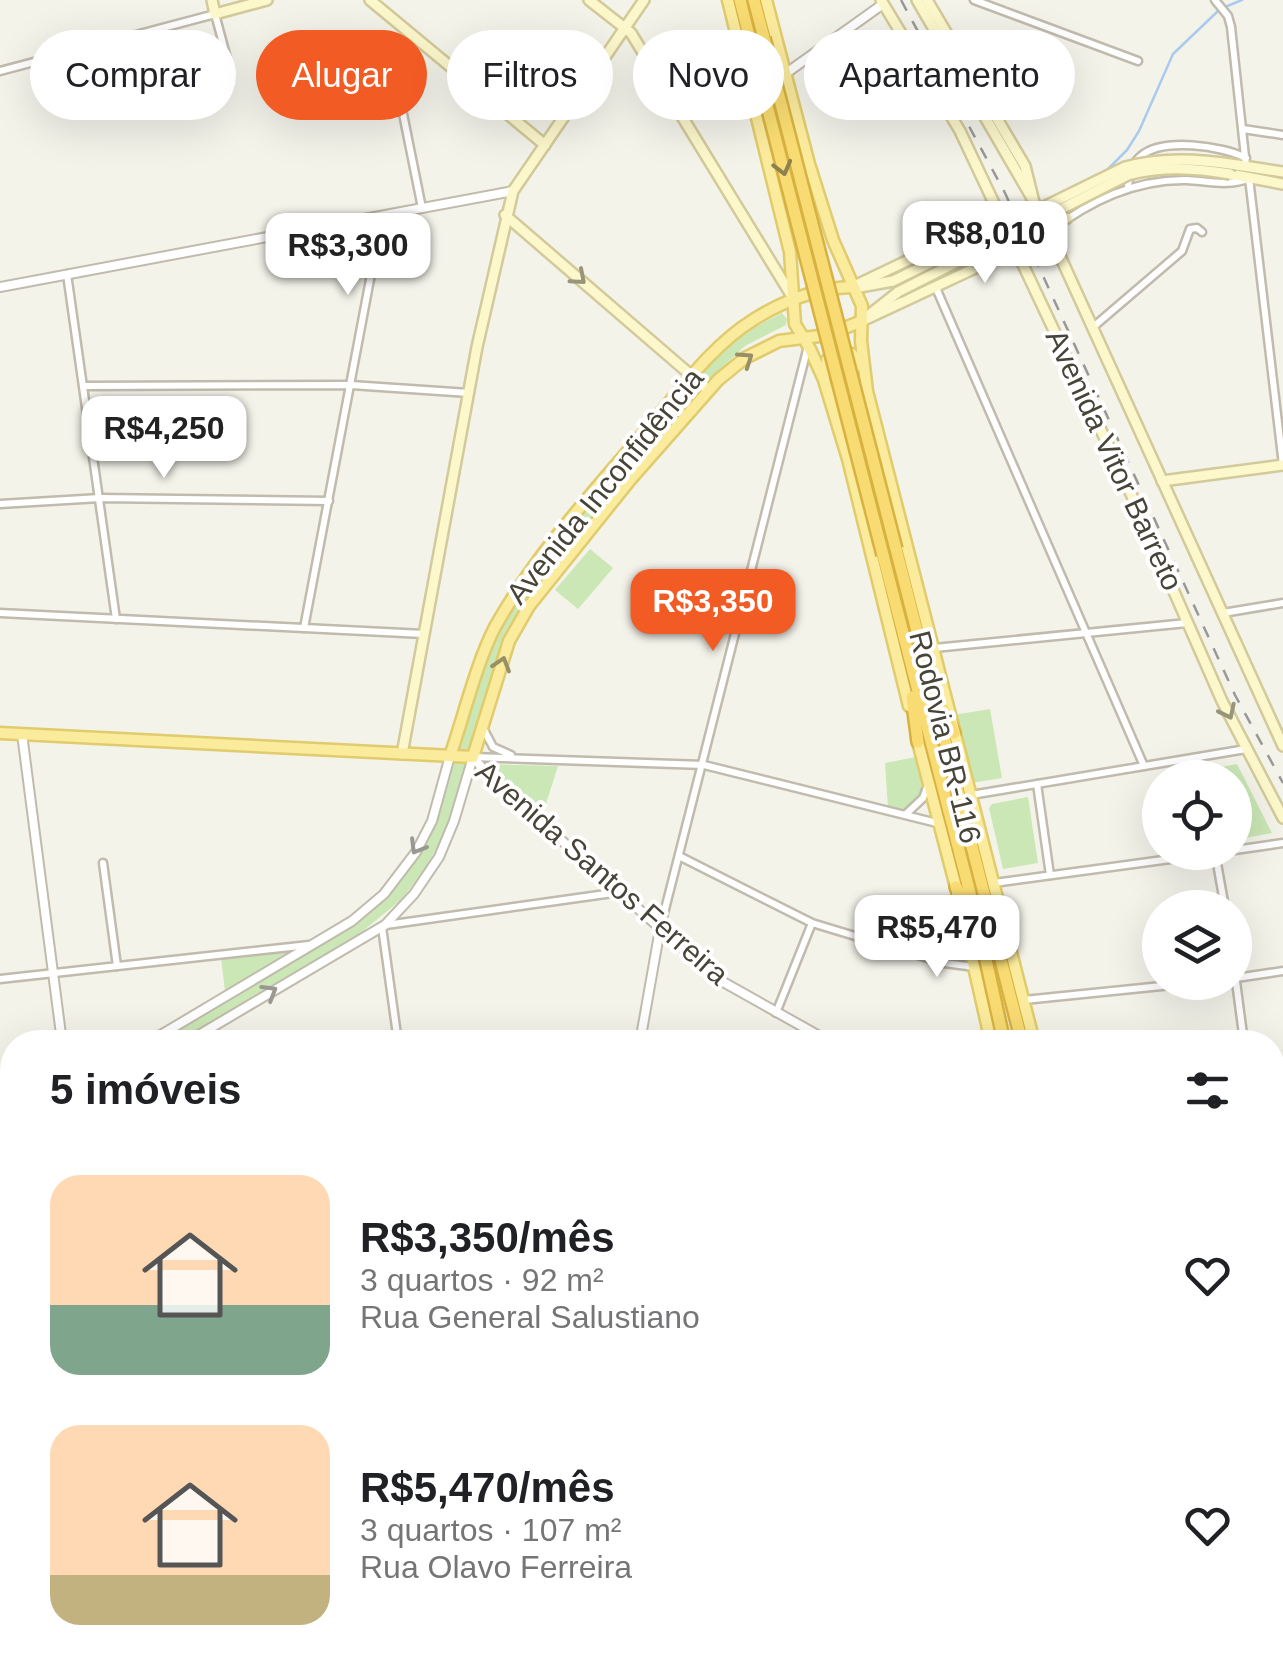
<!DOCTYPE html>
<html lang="pt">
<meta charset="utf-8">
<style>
:root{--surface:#fff;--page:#f2f2f2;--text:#202124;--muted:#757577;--accent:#f25b24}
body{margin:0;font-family:Arial,sans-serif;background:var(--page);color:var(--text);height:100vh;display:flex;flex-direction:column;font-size:38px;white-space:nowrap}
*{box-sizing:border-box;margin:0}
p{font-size:32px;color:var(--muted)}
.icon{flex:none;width:55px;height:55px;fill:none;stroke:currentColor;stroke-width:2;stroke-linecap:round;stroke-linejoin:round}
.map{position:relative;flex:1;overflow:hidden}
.drawer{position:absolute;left:0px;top:1030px;width:1285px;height:642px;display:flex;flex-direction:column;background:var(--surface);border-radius:40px 40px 0 0;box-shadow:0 10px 40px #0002}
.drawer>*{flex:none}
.guide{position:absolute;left:30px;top:30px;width:1225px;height:90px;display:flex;gap:20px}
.controls{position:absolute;left:1142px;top:760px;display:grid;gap:20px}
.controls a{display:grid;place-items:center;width:110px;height:110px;border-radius:50%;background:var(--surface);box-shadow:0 10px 40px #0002;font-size:50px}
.price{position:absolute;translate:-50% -85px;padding:0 22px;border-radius:20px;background:#fff;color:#222;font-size:32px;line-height:65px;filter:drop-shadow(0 2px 5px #0008)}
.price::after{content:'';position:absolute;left:50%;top:60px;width:30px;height:22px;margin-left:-15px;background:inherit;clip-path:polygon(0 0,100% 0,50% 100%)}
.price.active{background:var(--accent);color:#fff}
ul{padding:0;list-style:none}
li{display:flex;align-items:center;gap:30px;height:250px;padding:0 50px}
li span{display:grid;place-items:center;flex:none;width:280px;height:200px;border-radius:30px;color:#555}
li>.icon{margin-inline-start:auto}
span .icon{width:120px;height:120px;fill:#fffc;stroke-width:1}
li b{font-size:42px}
h2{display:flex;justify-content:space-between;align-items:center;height:120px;padding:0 50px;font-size:42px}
.pill{padding:0 35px;border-radius:45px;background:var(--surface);box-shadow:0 10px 40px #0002;font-size:35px;line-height:90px}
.pill.active{background:var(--accent);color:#fff}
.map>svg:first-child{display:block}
.green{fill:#cae7b5}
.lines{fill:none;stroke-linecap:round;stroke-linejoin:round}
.stream{stroke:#aacaee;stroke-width:2.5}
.minor-casing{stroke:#c0bbad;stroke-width:11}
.tertiary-casing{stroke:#c0bbad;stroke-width:12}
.secondary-casing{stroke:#d2ca9b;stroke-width:14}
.primary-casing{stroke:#e0cb6d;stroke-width:15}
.motorway-casing{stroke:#d8b241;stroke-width:16}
.minor{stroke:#fff;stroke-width:6}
.tertiary{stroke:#fff;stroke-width:8}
.secondary{stroke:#fdf7cc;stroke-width:9}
.primary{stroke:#faeb9d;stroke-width:10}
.motorway{stroke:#f8db72;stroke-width:11}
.rail{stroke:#989898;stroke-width:2.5;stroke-dasharray:12 12;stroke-linecap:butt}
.secondary-bridge-casing{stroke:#d2ca9b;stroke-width:14;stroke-linecap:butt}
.motorway-bridge-casing{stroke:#d8b241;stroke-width:16;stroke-linecap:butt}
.secondary-bridge{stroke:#fdf7cc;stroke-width:9}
.motorway-bridge{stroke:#f8db72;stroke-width:11}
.oneway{stroke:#8e804f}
.oneway2{stroke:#99957b}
.oneway3{stroke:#988f65}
.oneway4{stroke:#9a9892}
.labels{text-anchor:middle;stroke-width:8;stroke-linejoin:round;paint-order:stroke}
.street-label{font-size:30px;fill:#484438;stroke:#fff}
</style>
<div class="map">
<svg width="1283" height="1671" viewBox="0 0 1283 1671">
<rect width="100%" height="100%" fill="#f4f3ea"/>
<g class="green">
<polygon points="782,313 787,319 786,325 745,346 730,360 596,514 526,602 507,637 446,829 427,866 402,899 358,935 176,1042 154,1042 387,895 436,821 496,632 514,601 586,507 715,355 738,336"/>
<polygon points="590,549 613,568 578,609 555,590"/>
<polygon points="990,709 1002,778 971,783 953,715"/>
<path d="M916,757C923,786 928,790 905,812L888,808L885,763Z"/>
<polygon points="484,764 558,766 542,816"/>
<polygon points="1237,764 1272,833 1235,840 1235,778 1211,777 1209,769"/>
<polygon points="1028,797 1038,863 1003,869 989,808 992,804"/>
<polygon points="293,952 225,991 221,958"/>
<polygon points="12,1629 12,1660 284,1660 286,1671 0,1671 0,1630"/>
</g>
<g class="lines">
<g class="stream">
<polyline points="1225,7 1242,0"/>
<polyline points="1108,169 1127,150 1139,131 1173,54 1218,11"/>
</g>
<defs>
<g id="minor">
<polyline points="974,0 1138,61"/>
<polyline points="1215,0 1228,16 1231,27 1246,166"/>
<polyline points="0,71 215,14 229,66"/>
<polyline points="396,79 422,208"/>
<polyline points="1243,129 1283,135"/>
<path d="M1128,186C1129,176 1132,163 1141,156C1163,137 1222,146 1246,158"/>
<path d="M1049,232C1090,201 1135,179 1187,180C1207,181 1230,187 1249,178L1283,465"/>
<polyline points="67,274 116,619"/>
<polyline points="936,288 1144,766"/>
<polyline points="1092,328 1182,251 1190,229 1197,228 1202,232"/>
<polyline points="83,386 351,385 469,393"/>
<polyline points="0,504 100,498 329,501"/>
<polyline points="0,613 424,634"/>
<polyline points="1223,613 1283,603"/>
<polyline points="304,628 382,216"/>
<polyline points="934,648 1187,623"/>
<polyline points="483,728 493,747 511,755"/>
<polyline points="473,757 704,765 937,823"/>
<polyline points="1198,758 1201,778"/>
<polyline points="1037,784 1050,875"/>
<polyline points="971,795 1246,749"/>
<polyline points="906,814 923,798 928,785"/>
<polyline points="1235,850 1283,843"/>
<polyline points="1215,852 1225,908"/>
<polyline points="679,856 812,923 944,963 975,967"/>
<polyline points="103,863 117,966"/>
<polyline points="994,883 1222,852"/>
<polyline points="386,925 620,892"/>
<polyline points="382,927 398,1042"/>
<polyline points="660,929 808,346"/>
<polyline points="1235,974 1244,1042"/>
<polyline points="1236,978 1283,971"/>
<polyline points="0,979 309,945"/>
<polyline points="1024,1000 1201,982"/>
<polyline points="776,1013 812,923"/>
<polyline points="0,1190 12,1188"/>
<polyline points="1272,1241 1283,1312"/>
<polyline points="0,1306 12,1396 0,1398"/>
<polyline points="2,1398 12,1480"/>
<polyline points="810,1660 811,1671"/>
<polyline points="897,1660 898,1667"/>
<polyline points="1205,1660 1205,1671"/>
<polyline points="323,1671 363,1666 402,1671"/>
<polyline points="442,1671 444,1660"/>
</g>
<g id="tertiary">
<polyline points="785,74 883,4"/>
<polyline points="0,287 513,191"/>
<polyline points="22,734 62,1042"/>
<polyline points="473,757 488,775 716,978 830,1042"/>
<polyline points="149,1042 352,921 384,894 416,852 432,821 450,756"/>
<polyline points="187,1042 385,925 414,894 439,857 454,821 473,757"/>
<polyline points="640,1042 660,929"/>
<polyline points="0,1129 12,1122"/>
<polyline points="0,1152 12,1144"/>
</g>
<g id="secondary">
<polyline points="212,0 215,14 267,0"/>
<polyline points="370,0 545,145"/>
<polyline points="589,0 631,33 793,298"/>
<polyline points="881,0 960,131 1132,496 1222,701 1283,818"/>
<polyline points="917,0 1040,212 1283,746"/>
<polyline points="927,0 1025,166 1033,198"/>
<polyline points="1237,165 1283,172"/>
<polyline points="1230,174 1283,184"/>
<polyline points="505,215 707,389"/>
<polyline points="1045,216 1067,218"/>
<polyline points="852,287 1001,216"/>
<polyline points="860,287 893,281"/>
<polyline points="864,319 898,292"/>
<polyline points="862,321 1016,249"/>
<polyline points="1162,481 1283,465"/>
<polyline points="402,754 477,347 513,191 644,0"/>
<polyline points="0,1609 12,1607"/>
<polyline points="0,1622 12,1620"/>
<polyline points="1272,1624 1283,1623"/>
<polyline points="717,1660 718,1671"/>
</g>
<g id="primary">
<polyline points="728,0 790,252 795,324 810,349 824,380 848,459 909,706"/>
<polyline points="766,0 809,164 833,240 862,306 861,341 867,391 1034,1042"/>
<polyline points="824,378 827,360 837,352 852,354 861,366"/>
<polyline points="0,733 473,757 509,641 529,606 630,480 718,380 745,358 779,341 827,335 862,321"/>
<polyline points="917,738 956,887 991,1042"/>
<path d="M450,756C463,719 477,661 495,627C535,555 594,491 647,429C680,391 710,347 753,320C783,301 817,288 852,287"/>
<polyline points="1081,1660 1083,1671"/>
<polyline points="1121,1660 1122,1671"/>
</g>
<g id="motorway">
<polyline points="740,0 750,40"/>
<polyline points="754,0 764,38"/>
<polyline points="896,549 1022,1042"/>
<polyline points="883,555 979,928 1004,1042"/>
<polyline points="912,697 918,742"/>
<polyline points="943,709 954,733"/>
<polyline points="956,887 971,913"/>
<polyline points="1093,1660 1094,1671"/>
<polyline points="1111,1660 1112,1671"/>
</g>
</defs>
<use href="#minor" class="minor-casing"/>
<use href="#tertiary" class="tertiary-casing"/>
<use href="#secondary" class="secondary-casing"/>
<use href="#primary" class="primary-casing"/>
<use href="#motorway" class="motorway-casing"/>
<use href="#minor" class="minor"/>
<use href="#tertiary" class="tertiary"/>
<use href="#secondary" class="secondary"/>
<use href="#primary" class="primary"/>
<use href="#motorway" class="motorway"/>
<polyline class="rail" points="901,0 1005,193 1235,695 1283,783"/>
<defs>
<g id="secondary-bridge">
<path d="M893,281L1125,167C1163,157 1198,159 1237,165"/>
<path d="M898,292L1128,175C1163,166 1194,168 1230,174"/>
</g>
<g id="motorway-bridge">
<polyline points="764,38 896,549"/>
<polyline points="750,40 883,555"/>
</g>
</defs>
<use href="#secondary-bridge" class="secondary-bridge-casing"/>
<use href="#motorway-bridge" class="motorway-bridge-casing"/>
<use href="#secondary-bridge" class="secondary-bridge"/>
<use href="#motorway-bridge" class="motorway-bridge"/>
</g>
<defs><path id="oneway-chevron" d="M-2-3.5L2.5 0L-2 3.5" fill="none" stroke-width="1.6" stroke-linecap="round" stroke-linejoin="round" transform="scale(2.5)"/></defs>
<use class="oneway" href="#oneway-chevron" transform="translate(783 168) rotate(75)"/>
<g class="oneway2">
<use href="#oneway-chevron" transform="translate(579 278) rotate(41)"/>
<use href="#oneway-chevron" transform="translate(1228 712) rotate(64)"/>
</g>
<g class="oneway3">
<use href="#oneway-chevron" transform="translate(746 359) rotate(-34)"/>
<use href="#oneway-chevron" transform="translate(502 664) rotate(-73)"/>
</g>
<g class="oneway4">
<use href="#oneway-chevron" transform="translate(417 847) rotate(121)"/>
<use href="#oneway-chevron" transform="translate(270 992) rotate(-31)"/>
</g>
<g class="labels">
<g class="street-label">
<text transform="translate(1114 460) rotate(65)" y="10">Avenida Vitor Barreto</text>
<text transform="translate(605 486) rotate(-51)" y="10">Avenida Inconfidência</text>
<text transform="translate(945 737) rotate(76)" y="10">Rodovia BR-116</text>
<text transform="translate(602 873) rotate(41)" y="10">Avenida Santos Ferreira</text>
</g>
</g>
</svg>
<div class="controls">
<a><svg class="icon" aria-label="locate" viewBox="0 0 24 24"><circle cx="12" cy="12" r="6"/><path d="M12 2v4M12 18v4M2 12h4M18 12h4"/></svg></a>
<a><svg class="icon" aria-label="layers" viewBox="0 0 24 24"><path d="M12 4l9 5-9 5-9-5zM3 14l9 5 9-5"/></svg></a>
</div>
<b class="price" style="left:985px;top:286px">R$8,010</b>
<b class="price" style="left:348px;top:298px">R$3,300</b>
<b class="price" style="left:164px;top:481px">R$4,250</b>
<b class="price active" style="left:713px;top:654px">R$3,350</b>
<b class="price" style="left:937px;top:980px">R$5,470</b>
<div class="guide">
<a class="pill">Comprar</a>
<a class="pill active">Alugar</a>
<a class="pill">Filtros</a>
<a class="pill">Novo</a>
<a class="pill">Apartamento</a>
</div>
<section class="drawer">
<h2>5 imóveis<svg class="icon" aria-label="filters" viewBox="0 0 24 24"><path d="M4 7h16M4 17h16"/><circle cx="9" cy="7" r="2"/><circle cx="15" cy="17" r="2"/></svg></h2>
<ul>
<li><span style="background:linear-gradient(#ffd9b3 65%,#7fa58c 0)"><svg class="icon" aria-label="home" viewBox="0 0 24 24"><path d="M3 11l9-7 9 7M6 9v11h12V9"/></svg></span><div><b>R$3,350/mês</b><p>3 quartos · 92 m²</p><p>Rua General Salustiano</p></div><svg class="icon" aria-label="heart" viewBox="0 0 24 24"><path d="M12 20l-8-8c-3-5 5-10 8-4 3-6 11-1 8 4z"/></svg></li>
<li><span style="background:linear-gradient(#ffd9b3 75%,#c2b280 0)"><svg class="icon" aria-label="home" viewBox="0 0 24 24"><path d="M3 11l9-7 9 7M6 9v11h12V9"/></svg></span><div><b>R$5,470/mês</b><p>3 quartos · 107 m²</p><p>Rua Olavo Ferreira</p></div><svg class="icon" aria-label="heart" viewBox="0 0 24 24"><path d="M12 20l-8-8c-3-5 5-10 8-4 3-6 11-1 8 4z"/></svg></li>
</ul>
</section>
</div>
